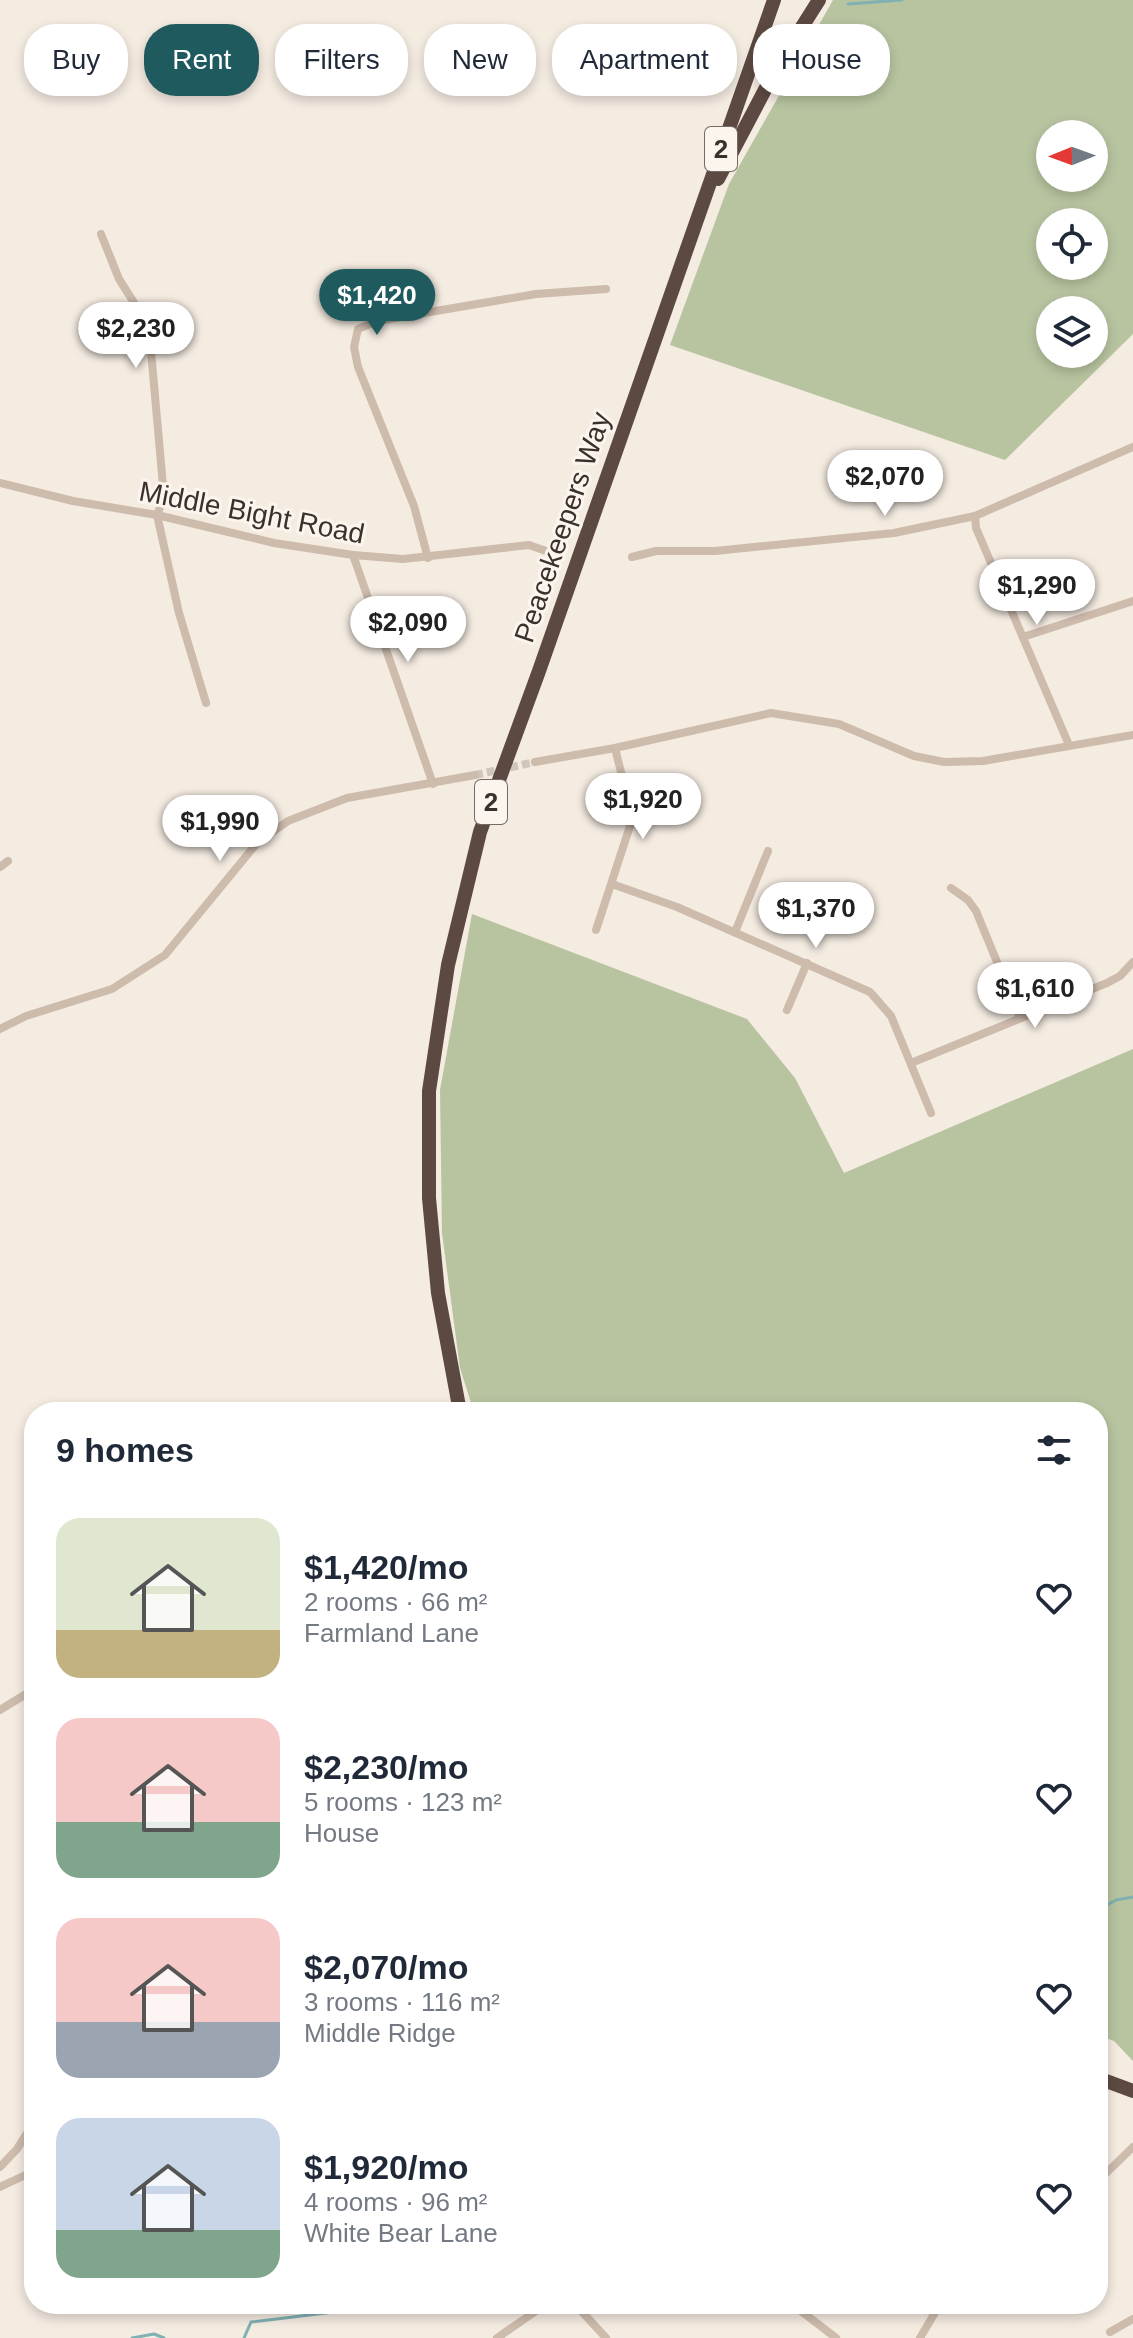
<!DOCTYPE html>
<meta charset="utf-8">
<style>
:root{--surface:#fff;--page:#f2f2f3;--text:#1f2937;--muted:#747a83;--accent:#1f5a5e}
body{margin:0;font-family:Helvetica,sans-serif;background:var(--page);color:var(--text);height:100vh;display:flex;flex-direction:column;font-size:30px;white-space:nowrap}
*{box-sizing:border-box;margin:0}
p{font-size:26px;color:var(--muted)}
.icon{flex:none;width:44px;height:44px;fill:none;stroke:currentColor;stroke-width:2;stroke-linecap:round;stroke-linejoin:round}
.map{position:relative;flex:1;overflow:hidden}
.details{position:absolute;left:24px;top:1402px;width:1084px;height:912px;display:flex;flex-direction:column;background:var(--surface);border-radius:32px;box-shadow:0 4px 12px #0003}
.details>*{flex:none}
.guide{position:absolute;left:24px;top:24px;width:1086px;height:72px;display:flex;gap:16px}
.needle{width:52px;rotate:269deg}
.fabs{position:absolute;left:1036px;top:120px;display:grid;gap:16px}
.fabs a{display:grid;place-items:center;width:72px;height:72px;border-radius:50%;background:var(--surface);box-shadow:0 4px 12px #0003;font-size:40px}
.price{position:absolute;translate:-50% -68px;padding:0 18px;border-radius:28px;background:#fff;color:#222;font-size:26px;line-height:52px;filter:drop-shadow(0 2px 4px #0008)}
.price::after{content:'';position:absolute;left:50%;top:48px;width:24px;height:18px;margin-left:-12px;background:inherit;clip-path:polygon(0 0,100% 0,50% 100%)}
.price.current{background:var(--accent);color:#fff}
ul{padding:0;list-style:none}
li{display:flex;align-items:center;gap:24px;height:200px;padding:0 32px}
li span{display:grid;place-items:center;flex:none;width:224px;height:160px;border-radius:24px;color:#555}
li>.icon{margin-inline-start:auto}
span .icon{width:96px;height:96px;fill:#fffc;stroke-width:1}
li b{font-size:34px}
h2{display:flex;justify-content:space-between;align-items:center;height:96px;padding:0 32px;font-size:34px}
.chip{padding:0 28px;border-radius:32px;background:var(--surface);box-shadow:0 4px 12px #0003;font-size:28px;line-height:72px}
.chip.current{background:var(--accent);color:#fff}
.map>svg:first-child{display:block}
.green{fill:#b8c4a0;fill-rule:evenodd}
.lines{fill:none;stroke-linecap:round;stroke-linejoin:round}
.stream{stroke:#7fb0b2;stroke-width:3}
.street-tunnel{stroke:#cfc6bd;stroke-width:8;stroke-dasharray:8 4;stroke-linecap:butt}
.street{stroke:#cdbbac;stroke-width:8}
.highway{stroke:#5c4a42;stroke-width:14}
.labels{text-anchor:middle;stroke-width:6;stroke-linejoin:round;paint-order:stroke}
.shield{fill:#fbf5ee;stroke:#756b66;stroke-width:2}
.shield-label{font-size:26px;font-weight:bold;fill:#3b302b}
.street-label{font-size:28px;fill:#3b302b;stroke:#fbf5ee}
</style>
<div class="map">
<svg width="1133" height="2338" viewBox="0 0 1133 2338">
<rect width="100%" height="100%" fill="#f4ebe1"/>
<g class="green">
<path d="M833,0H1133V334L1005,460L670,345L729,184ZM1050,134H1094V178H1050ZM1050,222H1094V266H1050ZM1050,310H1094V354H1050Z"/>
<polygon points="472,914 747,1019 795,1078 844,1173 1133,1049 1133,2061 1114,2041 1098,2035 1098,1412 474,1412 460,1368 442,1233 440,1090"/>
</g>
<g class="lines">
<g class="stream">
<polyline points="848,4 902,0"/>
<polyline points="1098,1910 1116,1900 1133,1897"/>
<polyline points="132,2338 154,2334 164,2338"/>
<polyline points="244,2338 251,2322 342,2311 358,2304"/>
</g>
<polyline class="street-tunnel" points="475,775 535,762"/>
<g class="street">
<polyline points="101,234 119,279 138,309 151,351 164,497 157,515 179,613 206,703"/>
<polyline points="0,483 73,501 157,515 274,543 353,555 403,559 529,545 546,551"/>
<polyline points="975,516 976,528 1069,745"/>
<polyline points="353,555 433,784"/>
<polyline points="632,557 656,551 715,551 894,533 975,516 1133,447"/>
<polyline points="428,558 414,506 358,367 354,347 358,329 377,321 477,304 536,294 606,289"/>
<polyline points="1023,637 1133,601"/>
<polyline points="535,762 615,748 771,713 839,724 914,756 944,762 983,761 1133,735"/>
<polyline points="0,867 8,861"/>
<polyline points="612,884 677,907 870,992 891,1016 931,1113"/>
<polyline points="951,888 968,900 976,911 1020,1018"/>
<polyline points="596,930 630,826 630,808 615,748"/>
<polyline points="735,932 768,851"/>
<polyline points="787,1010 807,963"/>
<polyline points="0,1029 26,1016 112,989 165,955 257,843 288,821 347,798 475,775"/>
<polyline points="911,1063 1107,983 1120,976 1133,962"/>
<polyline points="0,1710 34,1689"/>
<polyline points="0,2167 17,2149 34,2122"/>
<polyline points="1098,2181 1133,2147"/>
<polyline points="0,2187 34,2171"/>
<polyline points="575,2304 606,2338"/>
<polyline points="792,2304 836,2338"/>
<polyline points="1110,2332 1133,2319"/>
<polyline points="497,2338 546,2304"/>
<polyline points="920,2338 940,2304"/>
</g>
<g class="highway">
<polyline points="718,179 778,65 819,0"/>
<polyline points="460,1412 438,1293 429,1198 429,1091 448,965 480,832 539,671 774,0"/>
<polyline points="1098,2078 1133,2091"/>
</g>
</g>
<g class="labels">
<g class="shield">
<rect x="705" y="127" width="32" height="44" rx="6"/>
<rect x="475" y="780" width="32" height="44" rx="6"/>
</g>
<g class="shield-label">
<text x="721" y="158">2</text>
<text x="491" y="811">2</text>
</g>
<g class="street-label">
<text transform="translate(252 512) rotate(11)" y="10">Middle Bight Road</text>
<text transform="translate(562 527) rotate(-71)" y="10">Peacekeepers Way</text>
</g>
</g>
</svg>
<div class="fabs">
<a><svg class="needle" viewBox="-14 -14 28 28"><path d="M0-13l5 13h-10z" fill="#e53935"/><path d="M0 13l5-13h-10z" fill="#747a83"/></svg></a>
<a><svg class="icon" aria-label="locate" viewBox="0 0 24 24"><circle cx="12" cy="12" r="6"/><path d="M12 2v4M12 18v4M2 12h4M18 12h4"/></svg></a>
<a><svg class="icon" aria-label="layers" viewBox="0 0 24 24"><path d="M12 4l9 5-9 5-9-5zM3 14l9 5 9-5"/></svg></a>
</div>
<b class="price current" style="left:377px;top:337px">$1,420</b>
<b class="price" style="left:136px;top:370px">$2,230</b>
<b class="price" style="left:885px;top:518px">$2,070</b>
<b class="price" style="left:1037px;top:627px">$1,290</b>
<b class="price" style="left:408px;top:664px">$2,090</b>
<b class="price" style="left:643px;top:841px">$1,920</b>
<b class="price" style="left:220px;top:863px">$1,990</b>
<b class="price" style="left:816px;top:950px">$1,370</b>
<b class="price" style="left:1035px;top:1030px">$1,610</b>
<div class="guide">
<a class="chip">Buy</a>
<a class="chip current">Rent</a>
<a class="chip">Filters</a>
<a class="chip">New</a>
<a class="chip">Apartment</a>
<a class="chip">House</a>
</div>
<section class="details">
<h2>9 homes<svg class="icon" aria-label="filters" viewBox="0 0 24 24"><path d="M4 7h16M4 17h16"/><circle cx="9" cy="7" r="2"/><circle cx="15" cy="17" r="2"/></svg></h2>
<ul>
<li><span style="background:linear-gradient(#dfe7d0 70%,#c2b280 0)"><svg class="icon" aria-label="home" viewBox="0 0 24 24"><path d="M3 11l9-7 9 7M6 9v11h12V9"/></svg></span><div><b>$1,420/mo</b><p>2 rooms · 66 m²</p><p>Farmland Lane</p></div><svg class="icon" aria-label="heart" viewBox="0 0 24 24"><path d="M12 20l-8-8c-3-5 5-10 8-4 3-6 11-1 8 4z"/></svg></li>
<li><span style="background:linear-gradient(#f6c9c9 65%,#7fa58c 0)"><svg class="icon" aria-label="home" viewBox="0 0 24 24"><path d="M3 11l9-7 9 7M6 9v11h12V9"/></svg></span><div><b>$2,230/mo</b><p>5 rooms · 123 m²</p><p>House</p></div><svg class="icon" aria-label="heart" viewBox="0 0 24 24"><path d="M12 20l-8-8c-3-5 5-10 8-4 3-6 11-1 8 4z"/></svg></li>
<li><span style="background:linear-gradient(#f6c9c9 65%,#9aa5b1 0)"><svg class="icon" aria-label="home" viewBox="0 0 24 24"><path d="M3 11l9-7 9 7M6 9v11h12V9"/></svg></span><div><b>$2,070/mo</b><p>3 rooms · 116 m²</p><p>Middle Ridge</p></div><svg class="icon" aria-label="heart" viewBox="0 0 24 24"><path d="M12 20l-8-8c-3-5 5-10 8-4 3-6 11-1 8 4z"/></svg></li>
<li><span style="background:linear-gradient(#c9d6e8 70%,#7fa58c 0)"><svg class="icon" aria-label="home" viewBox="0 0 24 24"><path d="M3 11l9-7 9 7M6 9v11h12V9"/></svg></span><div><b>$1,920/mo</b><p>4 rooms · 96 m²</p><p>White Bear Lane</p></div><svg class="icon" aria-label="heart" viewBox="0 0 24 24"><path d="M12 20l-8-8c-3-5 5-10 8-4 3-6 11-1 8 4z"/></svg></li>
</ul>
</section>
</div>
